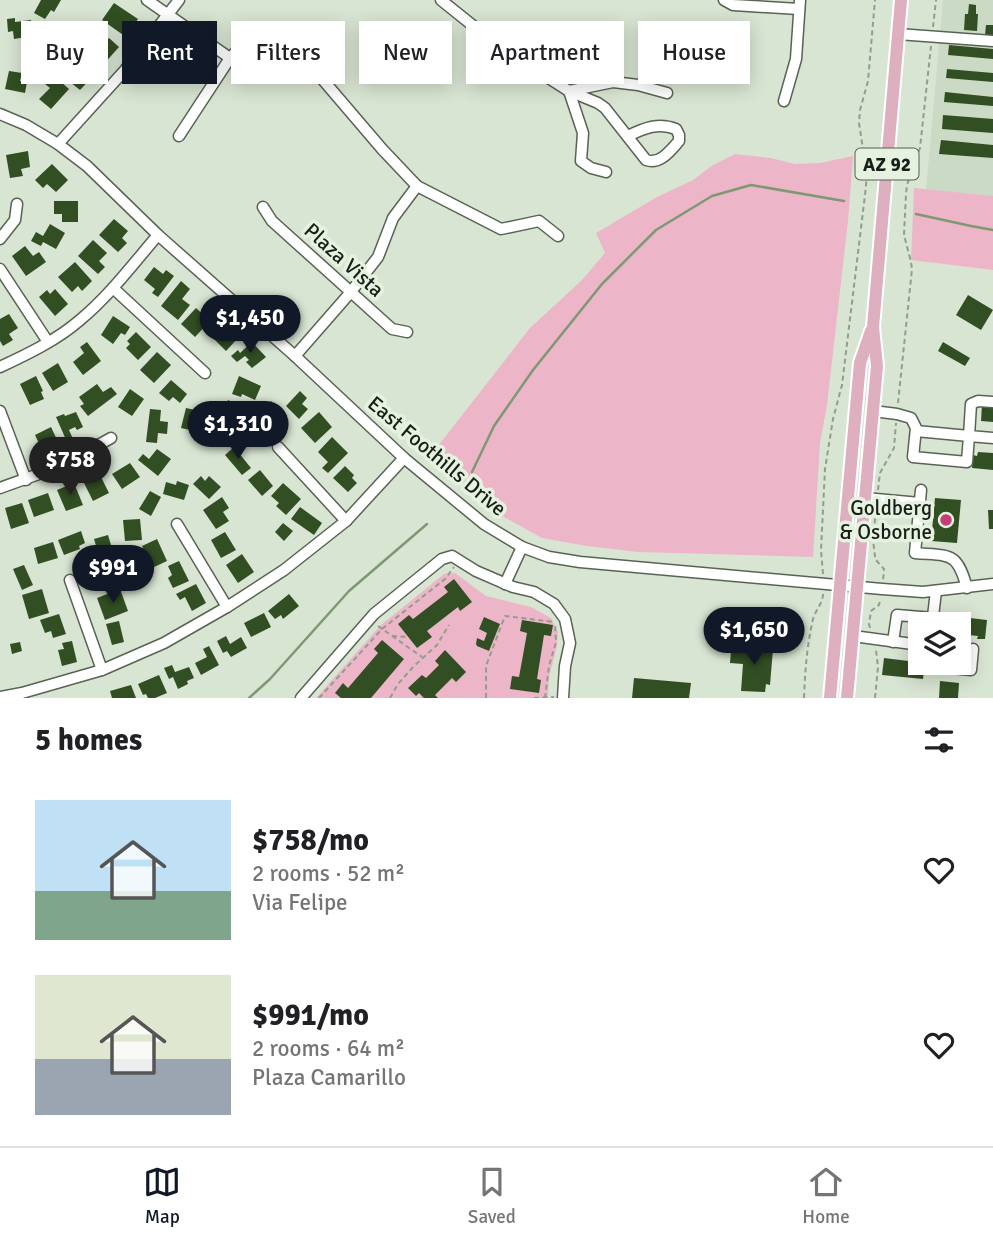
<!DOCTYPE html>
<meta charset="utf-8">
<style>
:root{--surface:#fff;--page:#f6f6f6;--text:#202124;--muted:#757577;--line:#e0e0e0;--accent:#111827}
body{margin:0;font-family:Signika,sans-serif;background:var(--page);color:var(--text);height:100vh;display:flex;flex-direction:column;font-size:26px;white-space:nowrap}
*{box-sizing:border-box;margin:0}
p{font-size:23px;color:var(--muted)}
.icon{flex:none;width:38px;height:38px;fill:none;stroke:currentColor;stroke-width:2;stroke-linecap:round;stroke-linejoin:round}
.map{position:relative;height:698px;overflow:hidden}
.drawer{display:flex;flex-direction:column;background:var(--surface);flex:1}
.drawer>*{flex:none}
.guide{position:absolute;left:21px;top:21px;width:952px;height:63px;display:flex;gap:14px}
.controls{position:absolute;left:908px;top:612px;display:grid;gap:14px}
.controls a{display:grid;place-items:center;width:63px;height:63px;border-radius:0px;background:var(--surface);box-shadow:0 4px 18px #0003;font-size:35px}
.price{position:absolute;translate:-50% -60px;padding:0 16px;border-radius:24px;background:var(--accent);color:#fff;font-size:23px;line-height:46px;filter:drop-shadow(0 2px 4px #0008)}
.price::after{content:'';position:absolute;left:50%;top:42px;width:21px;height:16px;margin-left:-10px;background:inherit;clip-path:polygon(0 0,100% 0,50% 100%)}
.price.selected{background:#222;color:#fff}
ul{padding:0;list-style:none}
li{display:flex;align-items:center;gap:21px;height:175px;padding:0 35px}
li span{display:grid;place-items:center;flex:none;width:196px;height:140px;border-radius:0px;color:#555}
li>.icon{margin-inline-start:auto}
span .icon{width:84px;height:84px;fill:#fffc;stroke-width:1}
li b{font-size:30px}
h2{display:flex;justify-content:space-between;align-items:center;height:84px;padding:0 35px;font-size:30px}
.tag{padding:0 24px;border-radius:0px;background:var(--surface);box-shadow:0 4px 18px #0003;font-size:24px;line-height:63px}
.tag.selected{background:var(--accent);color:#fff}
.tabs{display:flex;justify-content:space-around;align-items:center;height:98px;border-top:2px solid var(--line);background:var(--surface);font-size:19px;color:var(--muted)}
.tabs a{display:grid;justify-items:center;gap:4px}
.tabs .selected{color:var(--accent)}
.map>svg:first-child{display:block}
.built{fill:#cadac4}
.green{fill:#ecb6c8}
.lines{fill:none;stroke-linecap:round;stroke-linejoin:round}
.stream{stroke:#7e9873;stroke-width:2.5}
.building{fill:#324f23}
.minor-casing{stroke:#596354;stroke-width:13}
.major-casing{stroke:#fff;stroke-width:16}
.path{stroke:#939d8f;stroke-width:2;stroke-dasharray:5 3.5;stroke-linecap:butt}
.minor{stroke:#fff;stroke-width:10}
.major{stroke:#ddafbf;stroke-width:12}
.poi-dot{fill:#c63d79;stroke:#e6f2e0;stroke-width:2.5}
.labels{text-anchor:middle;stroke-width:7;stroke-linejoin:round;paint-order:stroke}
.shield{fill:#e6f2e0;stroke:#575e54;stroke-width:2}
.shield-label{font-size:19px;font-weight:bold;fill:#1a1e18}
.street-label{font-size:21px;fill:#1a1e18;stroke:#e6f2e0}
.poi-label{font-size:21px;fill:#1a1e18;stroke:#e6f2e0;text-anchor:end}
</style>
<div class="map">
<svg width="993" height="698" viewBox="0 0 993 698">
<rect width="100%" height="100%" fill="#d9e5d3"/>
<polygon class="built" points="943,0 993,0 993,196 926,190"/>
<g class="green">
<polygon points="735,154 771,158 795,164 820,163 853,156 848,221 827,405 820,443 813,557 638,552 587,546 542,538 493,511 431,455 530,328 582,280 605,253 596,233 657,197 693,180 713,165"/>
<polygon points="914,188 993,196 993,270 911,260"/>
<polygon points="455,573 486,596 531,607 551,618 558,632 557,646 549,677 548,698 316,698 381,625 444,574"/>
</g>
<g class="lines">
<g class="stream">
<polyline points="916,214 971,226 993,230"/>
<polyline points="472,472 494,426 533,370 602,284 656,230 712,196 751,185 844,201"/>
<polyline points="249,698 270,679 349,591 427,524"/>
</g>
</g>
<g class="building">
<polygon points="41,0 61,0 54,12 51,10 45,19 34,13"/>
<polygon points="114,3 138,19 126,37 102,20"/>
<polygon points="969,4 976,5 976,14 978,14 977,31 964,30 965,14 968,14"/>
<polygon points="15,18 15,22 31,20 33,36 14,39 13,31 8,32 7,19"/>
<polygon points="986,25 993,25 993,35 985,35"/>
<polygon points="109,38 119,47 103,65 93,56"/>
<polygon points="949,45 993,49 993,59 948,55"/>
<polygon points="85,65 95,74 80,90 70,82"/>
<polygon points="947,69 993,73 993,82 946,78"/>
<polygon points="9,71 22,73 20,81 27,82 25,93 5,89"/>
<polygon points="53,75 69,89 51,109 39,99 50,88 45,84"/>
<polygon points="945,92 993,97 993,106 944,102"/>
<polygon points="943,115 993,119 993,133 942,129"/>
<polygon points="941,140 993,145 993,158 939,154"/>
<polygon points="28,151 30,167 21,169 23,176 10,178 6,155"/>
<polygon points="52,164 68,180 56,192 47,184 43,188 35,180"/>
<polygon points="54,201 78,201 78,222 62,222 62,214 54,214"/>
<polygon points="114,219 128,231 122,238 127,243 118,252 99,235"/>
<polygon points="50,224 65,233 56,249 43,242 41,246 31,241 36,232 43,236"/>
<polygon points="93,240 107,253 99,261 105,267 98,274 78,256"/>
<polygon points="25,246 33,256 39,252 46,262 26,276 12,256"/>
<polygon points="75,262 92,281 82,291 78,286 72,292 58,277"/>
<polygon points="154,267 163,274 166,270 174,276 158,297 152,293 155,289 144,280"/>
<polygon points="181,281 190,289 182,299 190,305 178,320 161,306"/>
<polygon points="55,289 68,304 55,316 39,297 47,290 50,294"/>
<polygon points="968,295 993,310 981,330 956,315"/>
<polygon points="196,308 210,321 195,337 181,324"/>
<polygon points="9,314 18,328 9,334 13,340 3,346 0,341 0,319"/>
<polygon points="113,316 130,327 125,335 121,333 113,344 101,335"/>
<polygon points="223,324 238,338 226,351 211,336"/>
<polygon points="136,332 151,347 138,360 126,348 130,344 127,341"/>
<polygon points="87,342 101,361 83,375 73,362 84,353 80,347"/>
<polygon points="252,342 266,357 252,368 246,362 249,360 245,356 237,362 231,356 238,350 240,353"/>
<polygon points="943,342 970,358 965,366 938,351"/>
<polygon points="157,352 171,365 154,383 140,370"/>
<polygon points="58,363 68,382 53,391 42,373"/>
<polygon points="36,376 43,391 41,392 44,399 30,405 20,384"/>
<polygon points="239,376 261,386 255,400 242,394 241,397 232,394"/>
<polygon points="171,380 187,394 180,403 173,397 169,401 159,393"/>
<polygon points="97,384 103,392 111,387 117,394 88,416 80,406 84,404 79,397"/>
<polygon points="130,389 144,399 132,416 118,407"/>
<polygon points="300,391 307,398 302,404 308,409 299,419 286,406"/>
<polygon points="229,400 234,410 227,414 230,420 219,426 210,410"/>
<polygon points="271,401 279,411 262,425 254,415"/>
<polygon points="982,404 993,405 993,422 981,421"/>
<polygon points="186,408 204,412 199,432 181,428"/>
<polygon points="150,409 161,410 160,421 168,422 167,434 158,433 157,443 146,442"/>
<polygon points="76,412 83,427 77,430 75,427 69,430 73,439 67,442 56,417 64,414 65,416"/>
<polygon points="319,412 332,427 315,443 301,428"/>
<polygon points="51,427 60,446 44,454 35,435"/>
<polygon points="237,429 242,436 229,447 224,440"/>
<polygon points="332,437 348,453 328,473 322,468 328,462 318,452"/>
<polygon points="234,447 251,468 242,475 225,455"/>
<polygon points="157,449 171,459 158,476 138,460 143,454 149,459"/>
<polygon points="978,452 993,453 993,470 972,468 973,455 977,456"/>
<polygon points="130,463 140,477 122,489 112,474"/>
<polygon points="345,466 354,475 352,478 357,483 348,492 333,478"/>
<polygon points="260,470 273,486 262,496 248,480"/>
<polygon points="98,471 109,493 93,501 82,479"/>
<polygon points="201,476 205,481 209,476 221,487 209,499 193,484"/>
<polygon points="177,481 189,485 184,500 163,494 166,482 176,485"/>
<polygon points="74,483 83,505 66,511 57,490"/>
<polygon points="283,483 301,499 286,515 276,506 279,503 271,496"/>
<polygon points="150,491 161,497 151,516 139,509"/>
<polygon points="48,493 54,510 34,517 28,500"/>
<polygon points="222,497 229,508 223,512 229,521 216,529 203,510"/>
<polygon points="935,498 961,500 957,543 931,541"/>
<polygon points="22,503 29,523 11,529 5,508"/>
<polygon points="300,507 322,523 314,535 291,519"/>
<polygon points="988,510 993,510 993,529 989,529"/>
<polygon points="140,519 142,540 125,541 123,520"/>
<polygon points="283,523 293,531 284,541 275,532"/>
<polygon points="81,531 85,543 79,546 80,549 64,555 58,540"/>
<polygon points="225,532 236,550 221,558 211,540"/>
<polygon points="108,535 114,555 100,559 94,539"/>
<polygon points="157,539 167,561 152,568 142,546"/>
<polygon points="53,542 58,558 38,564 34,548"/>
<polygon points="242,554 254,572 238,583 226,565"/>
<polygon points="120,559 124,568 115,572 119,583 103,589 95,568"/>
<polygon points="179,561 189,581 173,588 168,578 172,575 168,566"/>
<polygon points="24,565 33,585 22,590 13,569"/>
<polygon points="454,579 472,602 460,611 458,607 427,631 432,637 417,648 398,624 409,615 413,619 448,592 444,587"/>
<polygon points="196,584 206,603 192,611 185,597 180,600 176,594"/>
<polygon points="42,589 49,613 29,619 22,595"/>
<polygon points="120,589 128,611 105,620 97,598"/>
<polygon points="289,594 299,606 283,619 281,615 275,619 268,611"/>
<polygon points="264,613 271,627 251,637 244,623"/>
<polygon points="59,614 66,634 53,638 51,631 45,633 40,620"/>
<polygon points="484,617 500,624 489,651 477,646 476,644 477,638 484,641 487,633 479,629"/>
<polygon points="941,617 957,618 956,625 941,625"/>
<polygon points="961,617 987,620 985,639 977,639 978,636 959,634"/>
<polygon points="522,620 553,625 551,636 544,635 537,679 541,680 539,693 510,689 512,676 519,677 527,633 520,631"/>
<polygon points="119,621 124,642 112,645 106,624"/>
<polygon points="226,636 230,644 241,637 247,648 231,657 227,651 223,653 217,641"/>
<polygon points="382,640 404,659 371,698 341,698 335,693 343,683 348,688 378,653 374,649"/>
<polygon points="747,640 759,641 758,648 773,649 770,685 766,684 765,692 741,691 743,664 730,663 731,651 747,652"/>
<polygon points="72,641 77,662 62,666 58,650 64,649 62,643"/>
<polygon points="20,642 22,651 12,654 10,644"/>
<polygon points="209,646 219,665 201,675 195,663 207,657 203,649"/>
<polygon points="445,650 466,672 456,682 452,678 435,695 438,698 424,698 419,693 416,696 408,688 422,675 426,678 439,665 435,661"/>
<polygon points="884,658 925,663 923,679 882,675"/>
<polygon points="172,665 175,672 189,667 194,678 187,681 188,684 178,689 173,677 169,679 164,668"/>
<polygon points="159,675 167,693 155,698 148,698 146,694 143,695 138,684"/>
<polygon points="634,678 691,683 689,698 632,698"/>
<polygon points="940,681 959,683 958,698 939,698"/>
<polygon points="131,685 136,698 112,698 110,691"/>
</g>
<g class="lines">
<defs>
<g id="minor">
<polyline points="147,0 230,58"/>
<path d="M441,0L497,45L569,91L598,103L605,108L646,160C660,165 670,151 679,141V135L676,129C659,122 644,128 628,136"/>
<polyline points="724,0 733,5 799,9"/>
<polyline points="898,34 993,41"/>
<polyline points="569,91 613,82 638,85 667,93"/>
<polyline points="569,91 583,133 581,161 591,168 606,172"/>
<polyline points="784,101 796,59 800,0"/>
<polyline points="0,114 26,125 58,144 87,166 158,235 295,356 404,458 484,524 522,547 549,557 580,562 882,589 923,592 993,584"/>
<polyline points="179,136 230,58 254,33 263,31 272,34 300,53 382,149 417,186 501,229 539,221 558,236"/>
<polyline points="58,144 125,70 179,0"/>
<polyline points="263,207 272,221 392,329 407,332"/>
<polyline points="0,239 15,220 17,204"/>
<polyline points="0,269 48,342"/>
<polyline points="113,288 205,373"/>
<polyline points="295,356 350,293 378,257 393,218 417,186"/>
<path d="M0,367C28,354 57,340 80,320C110,295 133,264 158,235"/>
<polyline points="993,402 978,401 971,404 969,436 993,438"/>
<polyline points="0,411 26,480"/>
<polyline points="873,411 897,414 911,418 916,428 913,457 967,462 969,436 916,431"/>
<polyline points="278,447 346,521"/>
<polyline points="0,488 61,466 111,438"/>
<path d="M921,490L915,553C950,556 957,551 967,588"/>
<polyline points="865,498 920,503"/>
<polyline points="177,524 227,607"/>
<polyline points="70,580 102,670"/>
<polyline points="505,584 522,547"/>
<polyline points="932,625 936,591"/>
<polyline points="853,636 920,645"/>
<polyline points="893,642 897,615 933,618"/>
<polyline points="932,663 932,666 971,670 973,649"/>
<polyline points="0,697 22,693 102,670 164,643 227,607 284,570 346,521 404,458"/>
<polyline points="301,698 374,614 442,559 452,556 476,571 513,587 534,592 554,604 565,619 570,643 565,666 563,698"/>
</g>
<g id="major">
<polyline points="830,698 860,363 871,331"/>
<polyline points="847,698 877,366 873,327 901,0"/>
</g>
</defs>
<use href="#minor" class="minor-casing"/>
<use href="#major" class="major-casing"/>
<g class="path">
<polyline points="933,27 936,0"/>
<polyline points="898,403 912,269 911,262 904,235 906,194 907,185 920,148 931,46"/>
<polyline points="878,490 880,473 894,448 896,423"/>
<polyline points="876,510 873,540 875,556 875,559 884,569 883,581"/>
<polyline points="823,574 821,550 825,469 833,419 842,385 865,195 867,175 859,123 860,110 868,81 875,0"/>
<polyline points="378,626 422,657"/>
<polyline points="870,628 869,624 871,611 879,605 880,600"/>
<polyline points="392,636 408,637"/>
<polyline points="319,698 382,629 445,579 454,567"/>
<polyline points="390,698 398,684 413,667 437,645 449,625"/>
<polyline points="422,698 423,697"/>
<polyline points="486,698 486,666 505,616 554,622"/>
<polyline points="534,698 554,697"/>
<polyline points="545,698 549,666 556,642 555,623"/>
<path d="M804,698C805,671 807,645 813,619C816,609 823,603 823,594"/>
<polyline points="875,698 878,667 876,650"/>
</g>
<use href="#minor" class="minor"/>
<use href="#major" class="major"/>
</g>
<circle class="poi-dot" cx="946" cy="520" r="7"/>
<g class="labels">
<rect class="shield" x="855.5" y="148.5" width="63" height="31" rx="5"/>
<g class="shield-label">
<text x="887" y="171">AZ 92</text>
</g>
<g class="street-label">
<text transform="translate(344 260) rotate(42)" y="7">Plaza Vista</text>
<text transform="translate(437 456) rotate(40)" y="7">East Foothills Drive</text>
</g>
<g class="poi-label">
<text x="932" y="515">Goldberg<tspan x="932" dy="24">&amp; Osborne</tspan></text>
</g>
</g>
</svg>
<div class="controls">
<a><svg class="icon" aria-label="layers" viewBox="0 0 24 24"><path d="M12 4l9 5-9 5-9-5zM3 14l9 5 9-5"/></svg></a>
</div>
<b class="price" style="left:250px;top:355px">$1,450</b>
<b class="price" style="left:238px;top:461px">$1,310</b>
<b class="price selected" style="left:70px;top:497px">$758</b>
<b class="price" style="left:113px;top:605px">$991</b>
<b class="price" style="left:754px;top:667px">$1,650</b>
<div class="guide">
<a class="tag">Buy</a>
<a class="tag selected">Rent</a>
<a class="tag">Filters</a>
<a class="tag">New</a>
<a class="tag">Apartment</a>
<a class="tag">House</a>
</div>
</div>
<section class="drawer">
<h2>5 homes<svg class="icon" aria-label="filters" viewBox="0 0 24 24"><path d="M4 7h16M4 17h16"/><circle cx="9" cy="7" r="2"/><circle cx="15" cy="17" r="2"/></svg></h2>
<ul>
<li><span style="background:linear-gradient(#bfe0f5 65%,#7fa58c 0)"><svg class="icon" aria-label="home" viewBox="0 0 24 24"><path d="M3 11l9-7 9 7M6 9v11h12V9"/></svg></span><div><b>$758/mo</b><p>2 rooms · 52 m²</p><p>Via Felipe</p></div><svg class="icon" aria-label="heart" viewBox="0 0 24 24"><path d="M12 20l-8-8c-3-5 5-10 8-4 3-6 11-1 8 4z"/></svg></li>
<li><span style="background:linear-gradient(#dfe7d0 60%,#9aa5b1 0)"><svg class="icon" aria-label="home" viewBox="0 0 24 24"><path d="M3 11l9-7 9 7M6 9v11h12V9"/></svg></span><div><b>$991/mo</b><p>2 rooms · 64 m²</p><p>Plaza Camarillo</p></div><svg class="icon" aria-label="heart" viewBox="0 0 24 24"><path d="M12 20l-8-8c-3-5 5-10 8-4 3-6 11-1 8 4z"/></svg></li>
</ul>
</section>
<nav class="tabs">
<a class="selected"><svg class="icon" aria-label="map" viewBox="0 0 24 24"><path d="M3 6l6-2 6 2 6-2v14l-6 2-6-2-6 2zM9 4v14M15 6v14"/></svg>Map</a>
<a><svg class="icon" aria-label="saved" viewBox="0 0 24 24"><path d="M7 4h10v16l-5-4-5 4z"/></svg>Saved</a>
<a><svg class="icon" aria-label="home" viewBox="0 0 24 24"><path d="M3 11l9-7 9 7M6 9v11h12V9"/></svg>Home</a>
</nav>
